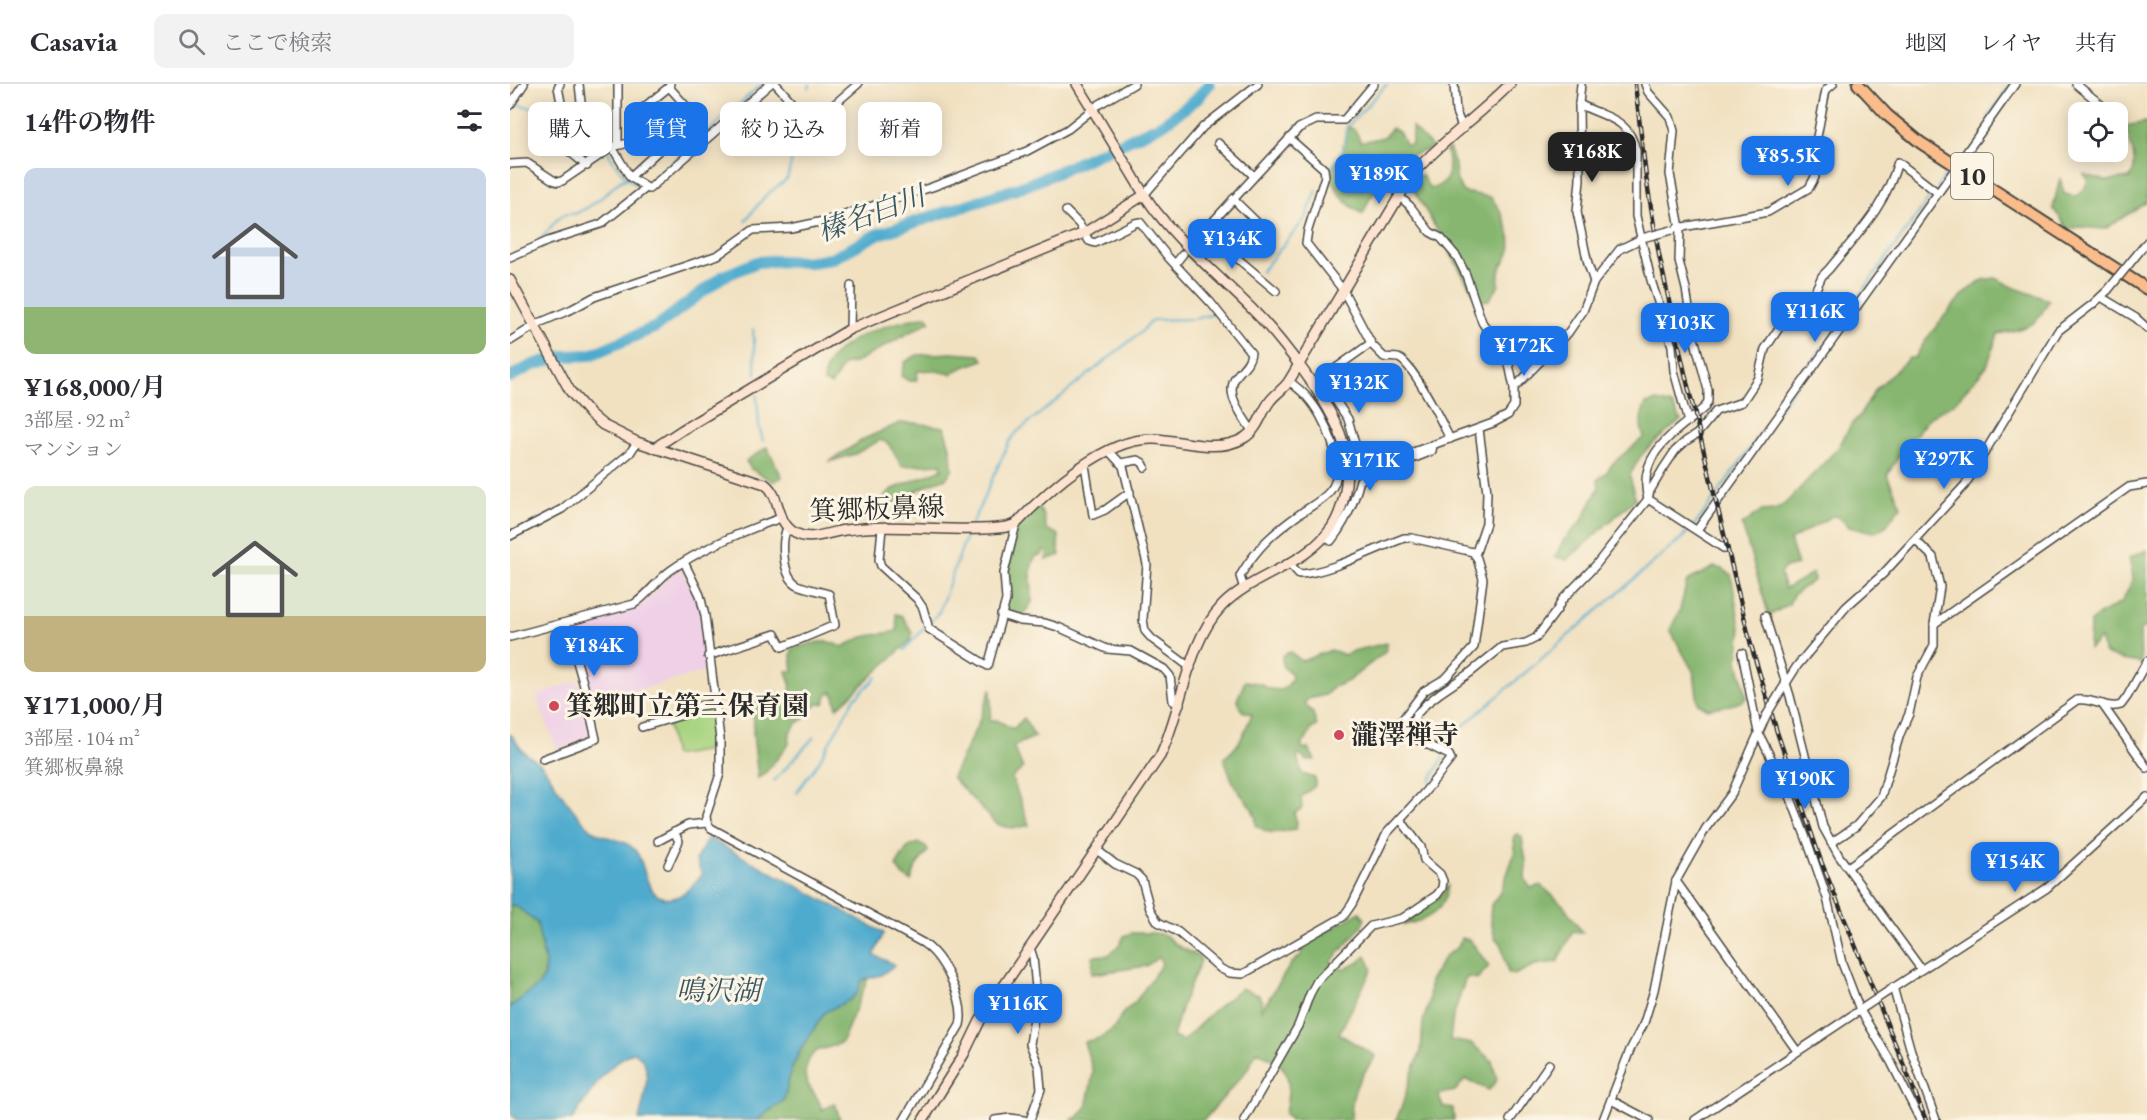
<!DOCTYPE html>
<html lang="ja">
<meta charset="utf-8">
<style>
:root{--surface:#fff;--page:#f2f2f3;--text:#2b2b33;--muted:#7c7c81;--line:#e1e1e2;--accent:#1a73e8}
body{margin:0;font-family:"EB Garamond","Noto Serif JP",serif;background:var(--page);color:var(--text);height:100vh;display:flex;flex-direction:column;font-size:22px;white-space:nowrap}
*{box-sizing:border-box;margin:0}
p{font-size:20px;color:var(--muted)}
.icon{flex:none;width:33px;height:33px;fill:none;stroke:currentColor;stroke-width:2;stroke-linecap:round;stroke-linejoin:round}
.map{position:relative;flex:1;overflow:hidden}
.details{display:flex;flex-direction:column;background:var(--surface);width:510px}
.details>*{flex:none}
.banner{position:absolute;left:18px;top:18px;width:570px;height:54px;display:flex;gap:12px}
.fabs{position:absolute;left:1558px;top:18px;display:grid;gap:12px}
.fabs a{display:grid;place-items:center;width:60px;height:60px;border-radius:12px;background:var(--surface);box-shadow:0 3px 15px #0003;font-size:30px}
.price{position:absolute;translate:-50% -51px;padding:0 14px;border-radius:12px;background:var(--accent);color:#fff;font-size:20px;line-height:39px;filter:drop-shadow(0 2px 3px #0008)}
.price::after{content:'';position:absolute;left:50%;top:36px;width:18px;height:14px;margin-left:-9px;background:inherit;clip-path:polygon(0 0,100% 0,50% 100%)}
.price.current{background:#222;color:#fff}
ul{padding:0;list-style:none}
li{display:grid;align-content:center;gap:12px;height:318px;padding:0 24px}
li span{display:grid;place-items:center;height:186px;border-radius:12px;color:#555}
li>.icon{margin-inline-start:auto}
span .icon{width:108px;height:108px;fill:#fffc;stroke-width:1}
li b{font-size:26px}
h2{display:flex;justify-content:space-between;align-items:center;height:72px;padding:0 24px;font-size:26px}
.pill{padding:0 21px;border-radius:12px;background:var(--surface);box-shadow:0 3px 15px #0003;font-size:21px;line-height:54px}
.pill.current{background:var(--accent);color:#fff}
header{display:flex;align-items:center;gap:36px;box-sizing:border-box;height:84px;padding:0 30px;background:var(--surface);border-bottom:2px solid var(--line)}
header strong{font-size:28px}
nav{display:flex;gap:33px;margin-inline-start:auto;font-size:21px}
.search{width:420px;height:54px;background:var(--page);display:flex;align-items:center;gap:15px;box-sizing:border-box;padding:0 21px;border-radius:12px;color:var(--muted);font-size:22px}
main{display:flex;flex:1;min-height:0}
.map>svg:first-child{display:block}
.built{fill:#efd0e7}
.green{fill:#a8d481;stroke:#6a8056;stroke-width:1.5}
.forest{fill:#86b66f;stroke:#58704d;stroke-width:1.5}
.water{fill:#50abce;stroke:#3e6b7c;stroke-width:1.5}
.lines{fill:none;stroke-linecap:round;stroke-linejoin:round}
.stream{stroke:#50abce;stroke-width:2}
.river{stroke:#50abce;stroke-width:12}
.street-casing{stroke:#494642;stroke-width:10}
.secondary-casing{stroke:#494642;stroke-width:12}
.primary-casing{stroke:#494642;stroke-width:14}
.street{stroke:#fff;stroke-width:7}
.secondary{stroke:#fde4d0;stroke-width:9}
.primary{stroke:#f9bc8a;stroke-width:10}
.rail-casing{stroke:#2b2b2b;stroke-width:4.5}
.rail{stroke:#fcf5e5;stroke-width:2;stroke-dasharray:7;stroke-linecap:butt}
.street-bridge-casing{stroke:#494642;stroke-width:10;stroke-linecap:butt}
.street-bridge{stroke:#fff;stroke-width:7}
.poi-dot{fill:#d1495b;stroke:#fcf5e5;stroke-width:2}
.labels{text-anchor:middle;stroke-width:6;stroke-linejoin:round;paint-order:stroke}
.shield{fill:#fcf5e5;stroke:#6a6863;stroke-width:1.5}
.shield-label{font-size:26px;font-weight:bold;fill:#2b2b2b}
.street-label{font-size:27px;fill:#2b2b2b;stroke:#fcf5e5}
.poi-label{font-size:27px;font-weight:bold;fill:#2b2b2b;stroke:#fcf5e5;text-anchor:start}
.water-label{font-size:28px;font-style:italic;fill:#385864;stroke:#fcf5e5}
</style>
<header>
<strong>Casavia</strong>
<div class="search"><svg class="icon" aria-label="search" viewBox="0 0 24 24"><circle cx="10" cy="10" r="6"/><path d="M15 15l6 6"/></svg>ここで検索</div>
<nav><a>地図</a><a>レイヤ</a><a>共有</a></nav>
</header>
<main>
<section class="details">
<h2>14件の物件<svg class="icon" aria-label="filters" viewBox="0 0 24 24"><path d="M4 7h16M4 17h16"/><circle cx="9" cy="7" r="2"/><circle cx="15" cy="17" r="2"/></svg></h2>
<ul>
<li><span style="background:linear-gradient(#c9d6e8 75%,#8fb573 0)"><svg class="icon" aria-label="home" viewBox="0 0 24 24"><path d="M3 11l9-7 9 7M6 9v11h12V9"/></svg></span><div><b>¥168,000/月</b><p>3部屋 · 92 m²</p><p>マンション</p></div></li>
<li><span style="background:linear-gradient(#dfe7d0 70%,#c2b280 0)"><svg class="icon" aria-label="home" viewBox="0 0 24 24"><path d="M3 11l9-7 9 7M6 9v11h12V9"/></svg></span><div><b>¥171,000/月</b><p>3部屋 · 104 m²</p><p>箕郷板鼻線</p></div></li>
</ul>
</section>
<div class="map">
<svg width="1637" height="1036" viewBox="0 0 1637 1036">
<rect width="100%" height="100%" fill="#fcf5e5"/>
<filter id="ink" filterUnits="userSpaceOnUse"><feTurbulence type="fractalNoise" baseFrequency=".0167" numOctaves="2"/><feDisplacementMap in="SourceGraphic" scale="12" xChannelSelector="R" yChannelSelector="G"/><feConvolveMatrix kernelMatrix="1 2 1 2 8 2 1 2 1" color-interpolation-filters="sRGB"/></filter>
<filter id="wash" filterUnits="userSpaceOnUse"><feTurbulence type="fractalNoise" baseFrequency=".008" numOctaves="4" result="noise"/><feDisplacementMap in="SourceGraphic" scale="24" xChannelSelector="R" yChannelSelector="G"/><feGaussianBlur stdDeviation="1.35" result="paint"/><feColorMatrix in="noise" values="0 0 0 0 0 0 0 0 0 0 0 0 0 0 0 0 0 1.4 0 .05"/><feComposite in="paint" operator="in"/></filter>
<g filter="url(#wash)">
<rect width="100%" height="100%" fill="#f1e1c1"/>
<g class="built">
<polygon points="172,485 187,516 191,530 196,587 81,619 59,544 125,525 137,517 161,490"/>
<polygon points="65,597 72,602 83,652 47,666 26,612"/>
</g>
<polygon class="green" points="202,622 205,665 164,672 157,637 188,625"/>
<g class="forest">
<path d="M1637,38V118L1595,145L1570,143L1558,145L1543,124L1550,94L1554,110L1566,112L1574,106L1578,96L1574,90L1596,97L1620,94C1630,80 1619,57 1615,42Z"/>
<path d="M837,42L845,46L851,58L874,53L882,44L889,48L896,61L902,60V43C909,52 917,56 923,64L895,74L879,96L868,103L860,114L853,130C835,120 825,108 819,88L832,68Z"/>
<path d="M939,64L945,81L946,95L953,108L980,113C990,123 1004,151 1000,166C995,183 987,179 989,201L979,216L968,217L902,103L907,93L912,91L920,105C942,99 941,86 936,67Z"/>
<path d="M1485,194L1505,204L1539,216C1525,246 1517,243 1488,250L1477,282L1444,319L1420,333L1390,370L1377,391L1391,422L1376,442L1365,448L1339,443L1329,433L1322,432L1280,456L1288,481L1274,484L1270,490L1275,505L1303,489L1304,496L1283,511L1279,520L1259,532L1232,441L1251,427L1265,426L1275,420L1328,364L1341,341L1350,331L1366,305L1399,274H1405C1414,256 1454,204 1471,197C1475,195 1481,195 1485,194Z"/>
<path d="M417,232L420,237L345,279C327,279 332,289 321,301L314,298C312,255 385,238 417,232Z"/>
<path d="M441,269L470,271L473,276C462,281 451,282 441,290L421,286L408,287L406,297H399L391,292L395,278L407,271Z"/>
<path d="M1147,317L1162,321L1171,336L1139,363L1130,373L1120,391L1125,415L1057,476L1045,473L1053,457L1071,438L1089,403L1088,395L1096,389L1103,379L1134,353C1129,341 1130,331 1136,320Z"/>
<polygon points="390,339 405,339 434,343 441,367 442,386 436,394 420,400 372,425 371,417 381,406 432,385 431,380 392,382 378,359 370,356 345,370 319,378 354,355"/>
<polygon points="257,363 272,393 264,398 241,385 236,377"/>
<path d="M528,423L534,432L536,445L549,451L548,461L550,471L536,476L537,468L534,466L532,471L526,472C517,485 523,503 522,518L511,534L494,530L497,489L508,440Z"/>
<polygon points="1637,466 1637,543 1630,546 1631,579 1612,576 1595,570 1590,555 1579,565 1580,539 1584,534 1612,518 1620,501 1623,493 1619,474"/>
<path d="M1204,483L1212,485L1221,490L1231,549L1228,578L1237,614C1226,623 1211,621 1198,625L1188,619L1184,589L1160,546L1170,526L1177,497Z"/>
<path d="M386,530L392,532L402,548L401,556L327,624L323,608L317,610L315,619L308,620L298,627L294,635L286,640L280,648L279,660L257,687L248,694L243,649L244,637L241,624H230L226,620L255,616L267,609L277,612L281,603L276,587H283L281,571L282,565C300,560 316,553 332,563L353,553L387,547Z"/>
<path d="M877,559L875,568L838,597L824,603L815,611L798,615L794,620L803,629L807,642L801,645L796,656L791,661L794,665L798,664L805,676L797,677L789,671L787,673L792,690L805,694V702L791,713L792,724L784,730L787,738L786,745C767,747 763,754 746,741C748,726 732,714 725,702C720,693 717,683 714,674C732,660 733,650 742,630L732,627L727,616L735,597L751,600L759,605L771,606L778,601L782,594L781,589L773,583L772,572L780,568L792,577L821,566L835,571L843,567Z"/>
<path d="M481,604V630L479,637L487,636L503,645L514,634L525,653L503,662L513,684L502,694L519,741C506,744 497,746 484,738L442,693L468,640Z"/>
<path d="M1008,750L1012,753C1013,761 1015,770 1016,778C1017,791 1011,792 1021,804L1031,801L1054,822L1073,849L1063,847L1047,878L1025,881L1004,891L998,889L991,859L985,855L980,832L981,821L991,807L1005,768L1004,752Z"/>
<polygon points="408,759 417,764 418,767 406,782 401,797 392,791 386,782 397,764"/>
<path d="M938,802C935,828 916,837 893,841L930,812Z"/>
<polygon points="5,821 27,839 35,878 34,892 29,901 0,923 0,822"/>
<path d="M850,828L855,835L850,844L821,878L834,885L848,879L856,872L862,885L829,950L866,972C848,996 841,1005 841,1036H780L775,1030C781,993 783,984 747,967L737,986L694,1036H560L568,1033L576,1024L582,995L583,987L574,958L590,954L604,944L612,930L626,917L652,880L649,873L636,882L582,890L583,872L599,871L610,860L614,852L621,849H644L655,851L668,862L689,873L691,876L672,921L663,953L673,957L703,927L731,904L749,911L752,918L751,927L781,880L791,871L793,861Z"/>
<polygon points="951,854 960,856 979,882 967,895 958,893 955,896 943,933 940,956 962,960 982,977 987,996 979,1006 955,995 945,1007 928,1010 933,1023 943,1024 944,1036 886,1036 893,1019 902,989 911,967 913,938 919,919 920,897 935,872 948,863"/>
<path d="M359,892L332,958C324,962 317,964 309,966C299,970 293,986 296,996C300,1007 309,1012 312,1026L325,1019L330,1036H247L274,1016L281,987L291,965L315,928L347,909L352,896Z"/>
</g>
<path class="water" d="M0,650C6,655 8,663 14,668C21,675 30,676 35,685C48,705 62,727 80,744C92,756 114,753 125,766C137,780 133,810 155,814C172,817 181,802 192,791L186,775L198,754L374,849L364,871L385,881L371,891L352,896L347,909L340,916L315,928L291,965L281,986L274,1016L247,1036H129C133,1017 147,978 123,968C95,980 79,1012 62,1036H7L0,1029V923L29,901L34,892L35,878L27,839L5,821L0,822Z"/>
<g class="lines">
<g class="stream">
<polyline points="299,5 300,0"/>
<path d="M5,20L31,26L64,41L73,49L92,55C100,75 111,92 129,103"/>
<polyline points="1478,33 1500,0"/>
<polyline points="817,89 832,69 838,42 877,0"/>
<polyline points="139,99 252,0"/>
<polyline points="1427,104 1439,86"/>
<polyline points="235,137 256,111 277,95 293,34"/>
<path d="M27,158C37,152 43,136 53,131C57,129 62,131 67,129C78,124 92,114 101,105C107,100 109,96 116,95"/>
<polyline points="751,188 795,135 807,107"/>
<polyline points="243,245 246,290"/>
<polyline points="247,311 249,342 253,357"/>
<polyline points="461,442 499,358 507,348 631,248 642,236 684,235 704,230"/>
<polyline points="394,566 429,528 458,447"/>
<polyline points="932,664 937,656 952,643 1173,453 1188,437 1423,109"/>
<polyline points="264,697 304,653"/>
<polyline points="920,697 933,674 933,670"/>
<polyline points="287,709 288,706 308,679 344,615 367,593"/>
</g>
<polyline class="river" points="0,293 23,281 54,272 80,271 146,243 212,193 247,178 264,177 301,178 321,175 366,151 512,103 548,88 653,40 687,15 699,0"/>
</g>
</g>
<g filter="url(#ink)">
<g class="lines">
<defs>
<g id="street">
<polyline points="50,0 48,3 54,34"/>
<polyline points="69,0 74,46"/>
<polyline points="266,0 302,41"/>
<polyline points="944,0 946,28 953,45"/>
<polyline points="1071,0 1069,20 1070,96 1067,128 1078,180 1084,198"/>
<path d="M1135,0L1138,8L1160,33L1164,47L1160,90L1170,144L1169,177L1176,205L1183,250L1198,306V317L1195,323C1165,349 1126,370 1138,415L1215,465"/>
<polyline points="1566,0 1600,28"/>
<path d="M1069,20C1095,34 1119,33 1126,67V132L1141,196L1162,262L1164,287L1178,338"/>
<polyline points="0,21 14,0"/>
<polyline points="133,33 159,58"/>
<polyline points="298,43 348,0"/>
<path d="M779,54L814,85L815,92L798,146L796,159L833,206L862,261L874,273C878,274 884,273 888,274C903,279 932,339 940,355"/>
<polyline points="44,57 54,63 77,82"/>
<polyline points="708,59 744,92"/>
<polyline points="108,61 108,0"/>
<polyline points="102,63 120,93 139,105 260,0"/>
<polyline points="1451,76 1505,0"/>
<polyline points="0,80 17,79 43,96 48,98 52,97 102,63 131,56 134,53 133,24 159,3 160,0"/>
<polyline points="120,93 184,34 184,31 159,3"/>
<polyline points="634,111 693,43 748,0"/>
<polyline points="723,115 758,149"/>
<path d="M556,127L569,140L579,157L585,159L625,139L630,138L658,173L701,219L741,269C740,278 734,283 728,290C712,309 732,330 742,347"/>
<polyline points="1167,144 1258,128 1299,104 1305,93 1306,58 1315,11 1316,6 1323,0"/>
<polyline points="695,147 766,207"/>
<polyline points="686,156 789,44 806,36 834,36 864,0"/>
<polyline points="1629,168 1637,158"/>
<polyline points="0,174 38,157 91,140 136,104"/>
<polyline points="665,180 673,170"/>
<polyline points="1591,213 1626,234 1637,244"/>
<polyline points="340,245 341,202"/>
<polyline points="0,257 29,239 62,225 84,213 208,171 243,146 281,144 318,136 422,103 517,67 558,45 588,21 624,0"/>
<polyline points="861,259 816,291 814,299 838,335 850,377 854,378 891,365 895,371"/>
<polyline points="1004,304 1058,249 1073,227 1084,198 1110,165 1133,154"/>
<polyline points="599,367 613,382 637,480 633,535 635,547 642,555 681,584"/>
<polyline points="611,379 628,376 633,379 635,383"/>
<polyline points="575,381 583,431 595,426 620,408"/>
<polyline points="837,388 895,371 983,339 998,331 1004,322 1004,304 999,280 972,238 956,191 947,173 931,154 920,148 900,122 890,113"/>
<polyline points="372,444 369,476 371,482 407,515 413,524 419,545 478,582 496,516 494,489 506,440"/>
<polyline points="1187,446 1443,88"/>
<polyline points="0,452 52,425 120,369 127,358"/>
<path d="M815,452L821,457C836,438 844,420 850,396L922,367L923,361"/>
<polyline points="965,471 976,439 977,408 969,345"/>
<path d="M174,478L190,511L195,532L210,655V690L196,732L197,739L201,744L413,859C433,872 456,917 450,941L394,1036"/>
<path d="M734,505L730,492C747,463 764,448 791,429C801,422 813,416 820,407C839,384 814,331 797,313C792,307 785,302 779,297"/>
<polyline points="491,531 510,537 535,539 548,543 597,565 621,567 654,585 660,592 663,617 670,620"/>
<polyline points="1255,532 1280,612 1313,743 1329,772 1411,885"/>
<polyline points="1424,540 1619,403 1637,400"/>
<path d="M0,553L124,520C138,511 147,496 161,486C194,463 233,447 271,434"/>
<polyline points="1232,569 1248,648 1280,712 1299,762 1317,814 1332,879 1350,926 1381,978 1410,1036"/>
<path d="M198,572L265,550L272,563L325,541L319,510C309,507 297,505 288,501C272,493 271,458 277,444"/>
<polyline points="1271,607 1287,582 1336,523 1373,490 1455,401 1548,247 1583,220 1598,206"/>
<polyline points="1592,620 1637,684"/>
<polyline points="132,643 173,631 188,622 205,620"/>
<path d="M898,651L906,631L916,620L930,609L961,588L992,563L1016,559L1026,554L1047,526L1052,516L1085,482L1138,415L1140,407L1153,385L1165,367L1176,357L1187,350L1206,327L1232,318L1248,294L1255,265L1285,220L1305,207L1312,192L1319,185C1349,148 1374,125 1388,78L1428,109"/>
<polyline points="33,675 86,655 74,602 56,539"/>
<polyline points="148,757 178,741 197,739"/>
<polyline points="1321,759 1346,742 1371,713 1390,650 1399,630 1407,593 1424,561 1424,540 1430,503 1423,473 1405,456"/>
<path d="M587,766L605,780L626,790L632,796L640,825L648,838L668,848L711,885L720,889L733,890L833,833L842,820L877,749L914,709L941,675L939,671L898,651L892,644V636L914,607L936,594L964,563L973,495L967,474L963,468L902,454H894C867,464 816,490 789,490L780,480"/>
<polyline points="158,781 169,757 164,748"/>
<path d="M1338,783L1567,616C1582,613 1596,626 1611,621L1617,613L1637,577"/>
<polyline points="1166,797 1287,967"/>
<polyline points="1383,903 1401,967 1426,1036"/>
<polyline points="1377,908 1537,804 1637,713"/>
<polyline points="1101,1016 1139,1036"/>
<polyline points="485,1036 500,1034 514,1036"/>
<polyline points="520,1036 531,1005 529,983 520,960 527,915 523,873 520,864"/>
<polyline points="734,1036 788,942 800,910 807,897 861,842 893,834 927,811 932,804 933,797 930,790 914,776 911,763 890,735"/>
<polyline points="1000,1036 1039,980"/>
<polyline points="1093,1036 1120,966 1134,939 1144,906 1166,797 1196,744 1222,709 1256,632"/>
<polyline points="1185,1036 1353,924"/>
</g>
<g id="secondary">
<path d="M0,196L60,307L80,330L93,341L127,358L255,400C272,413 265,438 285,449C301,458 318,448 335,446C388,438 444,450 497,443L506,440C537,407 596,353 644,355C673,356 707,370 734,354C748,346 751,329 760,317C766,309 774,305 779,297L902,91C930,58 969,32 1000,0"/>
<polyline points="147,365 149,361 172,346 340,245 574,149 634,111"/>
<path d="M413,1036L454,970L470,937L650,672C672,627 677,558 712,522C744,489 795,483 822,443C837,419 841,382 832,355C820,317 770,253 742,225C711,194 676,165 649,131C636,116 627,98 617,82C600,55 584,27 567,0"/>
</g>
<polyline id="primary" points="1348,0 1377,31 1411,59 1637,205"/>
</defs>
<use href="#street" class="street-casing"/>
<use href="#secondary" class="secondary-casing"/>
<use href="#primary" class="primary-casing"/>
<use href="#street" class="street"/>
<use href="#secondary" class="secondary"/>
<use href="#primary" class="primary"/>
<defs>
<polyline id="rail" points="1125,0 1136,93 1149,171 1176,294 1241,561 1267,648 1311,777 1416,1036"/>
</defs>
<use href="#rail" class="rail-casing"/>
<use href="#rail" class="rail"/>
<defs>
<g id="street-bridge">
<polyline points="1136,153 1162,146"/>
<polyline points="1598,206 1629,168"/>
<polyline points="1256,632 1271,607"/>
<polyline points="1353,924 1377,908"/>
</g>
</defs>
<use href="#street-bridge" class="street-bridge-casing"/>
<use href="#street-bridge" class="street-bridge"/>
</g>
</g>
<g class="poi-dot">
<circle cx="44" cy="622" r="6"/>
<circle cx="829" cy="651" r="6"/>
</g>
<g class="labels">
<rect class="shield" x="1441" y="69" width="42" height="46" rx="4.5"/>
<g class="shield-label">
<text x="1462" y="101">10</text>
</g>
<g class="street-label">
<text transform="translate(367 425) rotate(-2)" y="9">箕郷板鼻線</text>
</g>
<g class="poi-label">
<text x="56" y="631">箕郷町立第三保育園</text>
<text x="841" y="660">瀧澤禅寺</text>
</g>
<g class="water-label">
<text transform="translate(361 129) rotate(-20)" y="10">榛名白川</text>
<text x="208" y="916">鳴沢湖</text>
</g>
</g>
</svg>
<div class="fabs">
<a><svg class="icon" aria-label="locate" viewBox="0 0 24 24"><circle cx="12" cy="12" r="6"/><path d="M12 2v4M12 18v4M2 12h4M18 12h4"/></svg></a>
</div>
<b class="price current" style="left:1082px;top:99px">¥168K</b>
<b class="price" style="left:1278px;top:103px">¥85.5K</b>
<b class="price" style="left:869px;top:121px">¥189K</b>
<b class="price" style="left:722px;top:186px">¥134K</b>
<b class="price" style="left:1305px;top:259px">¥116K</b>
<b class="price" style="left:1175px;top:270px">¥103K</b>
<b class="price" style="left:1014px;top:293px">¥172K</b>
<b class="price" style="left:849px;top:330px">¥132K</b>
<b class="price" style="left:1434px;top:406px">¥297K</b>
<b class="price" style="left:860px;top:408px">¥171K</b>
<b class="price" style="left:84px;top:593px">¥184K</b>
<b class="price" style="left:1295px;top:726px">¥190K</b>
<b class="price" style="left:1505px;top:809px">¥154K</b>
<b class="price" style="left:508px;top:951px">¥116K</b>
<div class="banner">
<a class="pill">購入</a>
<a class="pill current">賃貸</a>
<a class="pill">絞り込み</a>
<a class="pill">新着</a>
</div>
</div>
</main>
